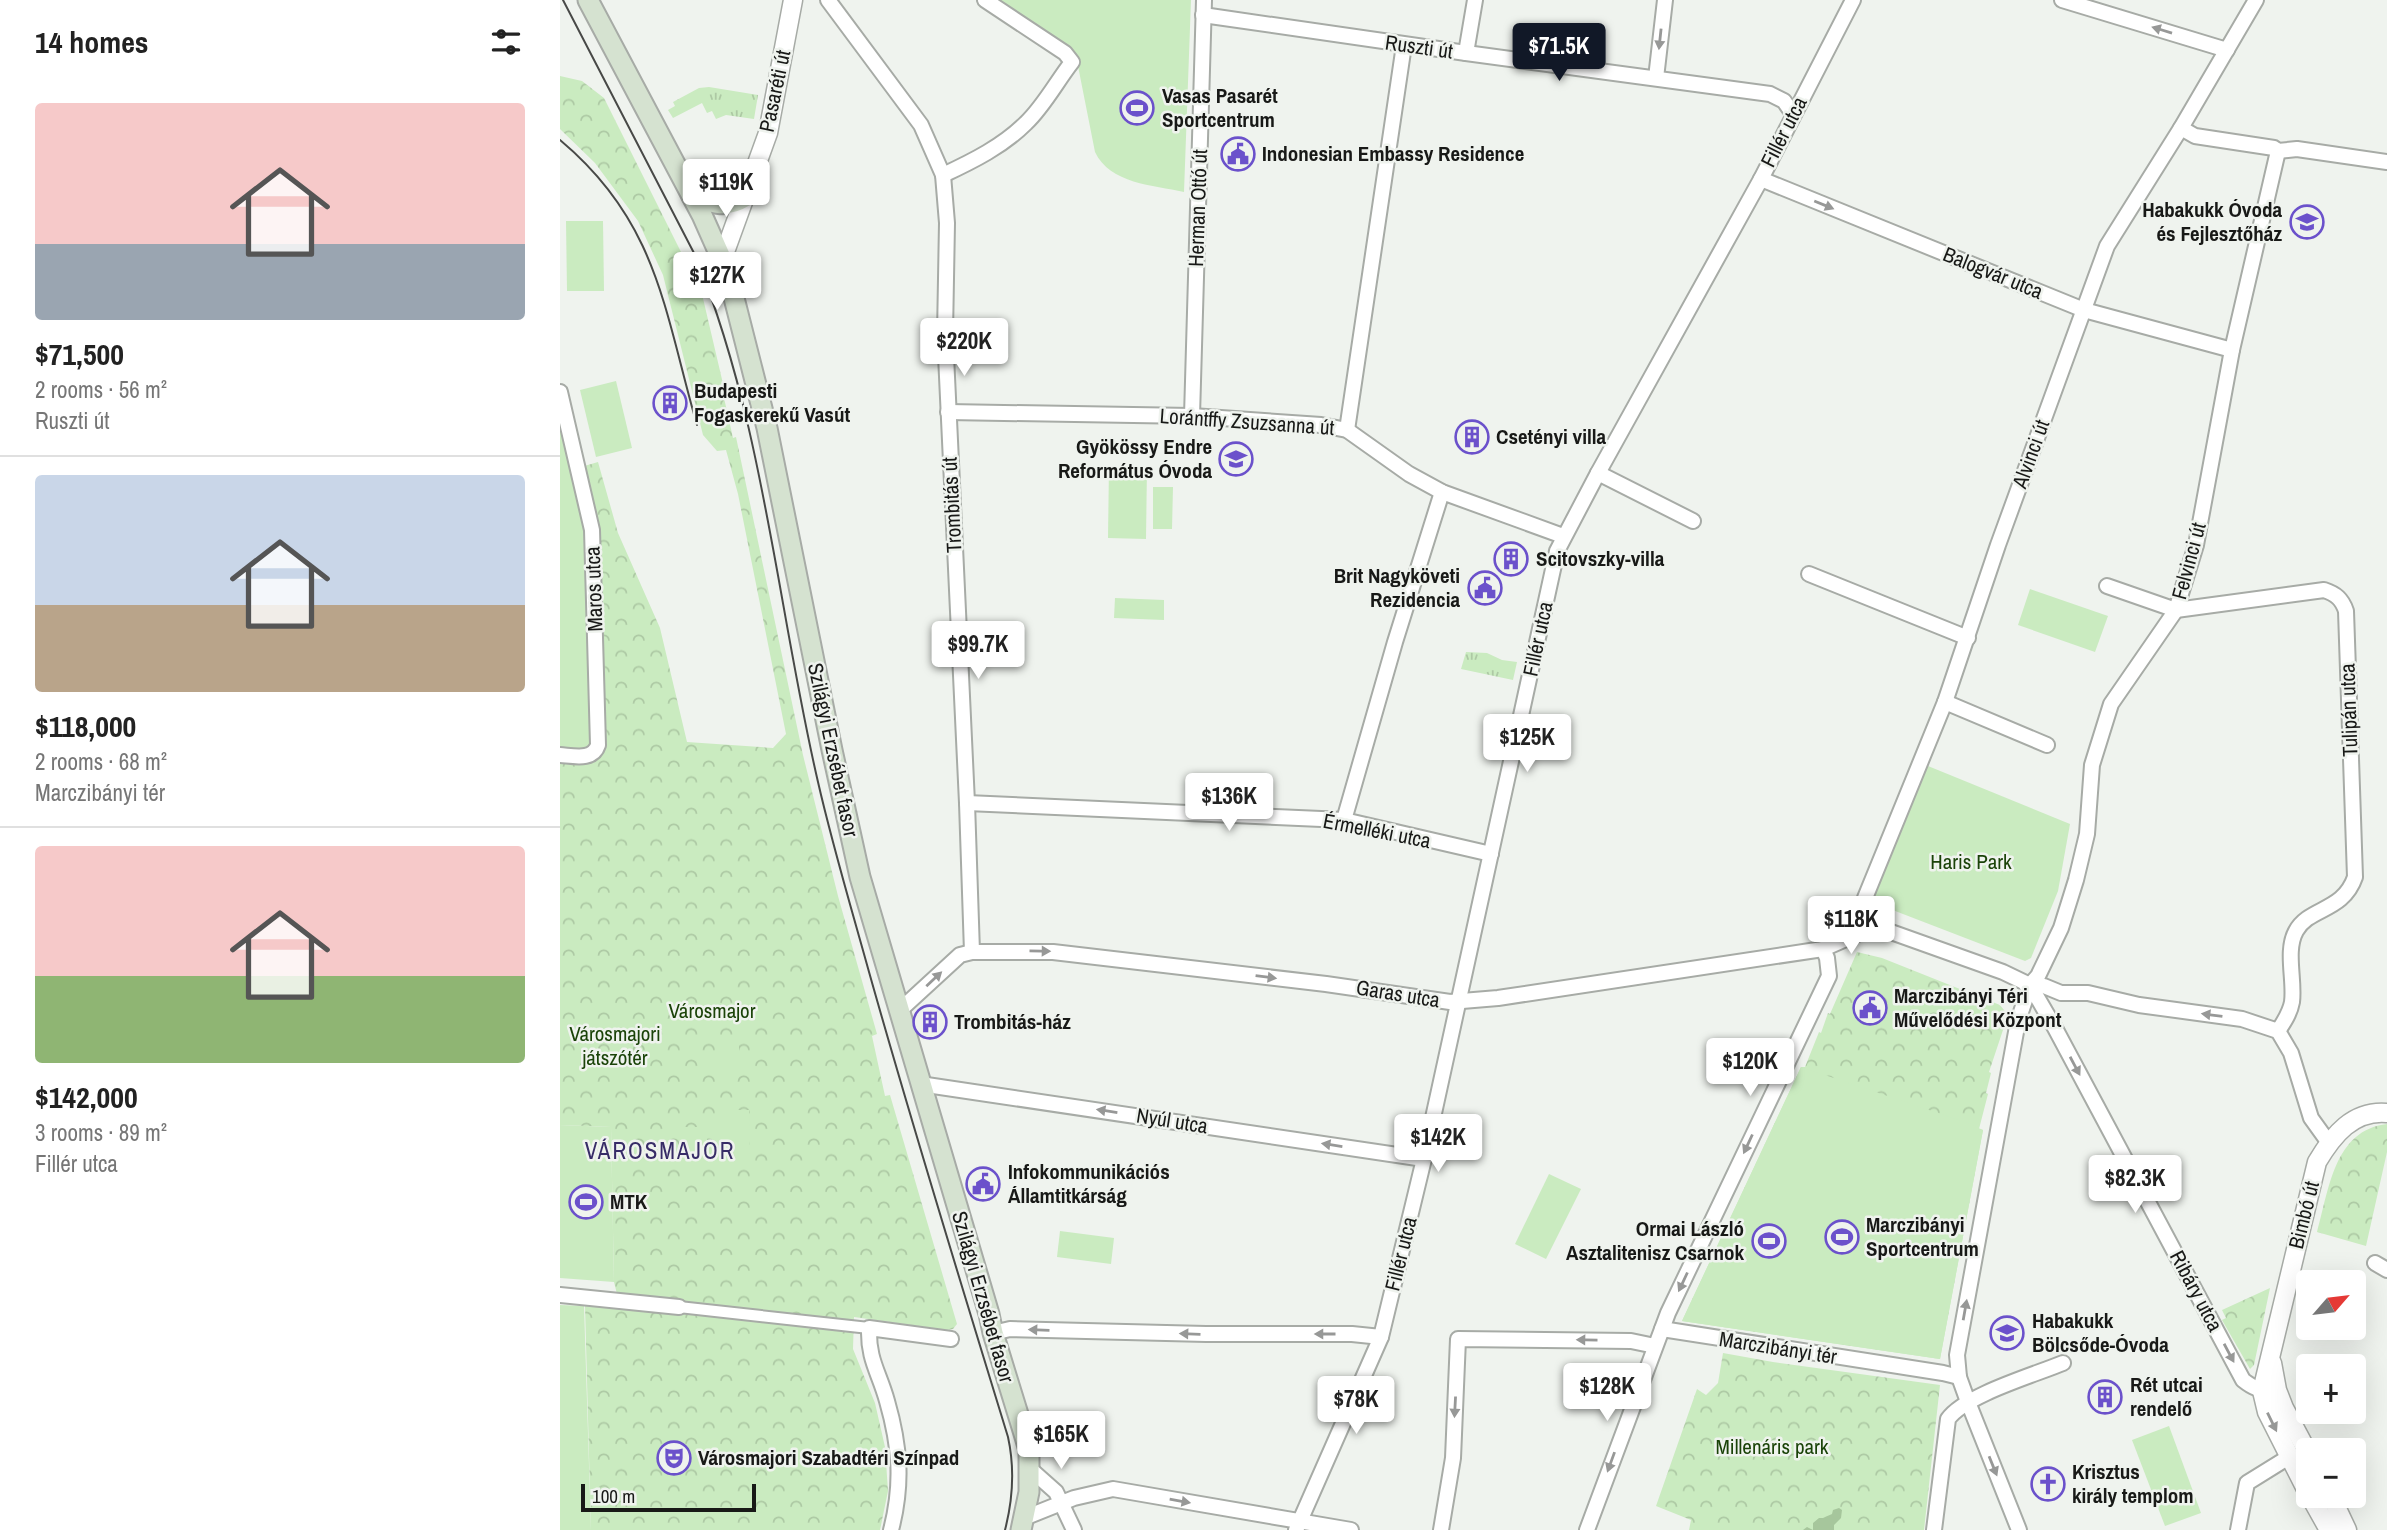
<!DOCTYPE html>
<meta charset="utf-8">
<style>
:root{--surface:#fff;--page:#f6f6f6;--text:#222;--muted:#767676;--line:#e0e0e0;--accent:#111827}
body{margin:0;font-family:"Archivo Narrow",sans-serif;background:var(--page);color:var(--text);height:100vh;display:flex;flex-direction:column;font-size:26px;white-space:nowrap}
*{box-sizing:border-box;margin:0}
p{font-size:23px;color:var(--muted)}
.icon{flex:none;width:38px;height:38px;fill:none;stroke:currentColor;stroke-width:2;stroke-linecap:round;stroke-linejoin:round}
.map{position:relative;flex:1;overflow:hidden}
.drawer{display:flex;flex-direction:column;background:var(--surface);width:560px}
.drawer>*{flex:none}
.needle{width:46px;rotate:62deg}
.buttons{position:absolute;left:1736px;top:1270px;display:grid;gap:14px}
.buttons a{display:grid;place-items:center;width:70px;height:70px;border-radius:7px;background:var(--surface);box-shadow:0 7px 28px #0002;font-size:35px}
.scale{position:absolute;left:21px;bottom:18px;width:175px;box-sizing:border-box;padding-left:7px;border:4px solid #181917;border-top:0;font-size:19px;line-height:24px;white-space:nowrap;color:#181917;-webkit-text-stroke:5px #eff3ee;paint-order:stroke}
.price{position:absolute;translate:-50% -60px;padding:0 16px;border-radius:7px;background:#fff;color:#222;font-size:23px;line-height:46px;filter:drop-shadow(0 2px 4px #0008)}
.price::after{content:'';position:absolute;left:50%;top:42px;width:21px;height:16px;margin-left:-10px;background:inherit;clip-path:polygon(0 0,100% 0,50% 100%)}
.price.selected{background:var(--accent);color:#fff}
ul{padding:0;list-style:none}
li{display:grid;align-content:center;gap:14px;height:371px;padding:0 35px}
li+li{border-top:2px solid var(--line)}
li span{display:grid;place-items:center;height:217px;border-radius:7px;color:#555}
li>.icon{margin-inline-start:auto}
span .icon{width:126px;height:126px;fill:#fffc;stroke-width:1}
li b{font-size:30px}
h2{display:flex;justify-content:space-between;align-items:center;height:84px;padding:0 35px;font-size:30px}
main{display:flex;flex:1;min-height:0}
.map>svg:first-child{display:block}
.grass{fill:url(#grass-tufts)}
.park{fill:url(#park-crowns)}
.garden{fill:#caebc0}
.water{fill:url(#water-ripples)}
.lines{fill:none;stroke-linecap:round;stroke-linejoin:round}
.pedestrian-casing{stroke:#a7aba6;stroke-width:14}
.minor-casing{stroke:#a7aba6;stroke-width:18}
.tertiary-casing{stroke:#a7aba6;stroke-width:21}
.secondary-casing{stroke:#a7aba6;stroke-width:23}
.pedestrian{stroke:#fff;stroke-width:10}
.minor{stroke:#fff;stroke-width:14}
.tertiary{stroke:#fff;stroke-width:18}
.secondary{stroke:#d5e2d0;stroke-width:19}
.tram{stroke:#484947;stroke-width:2}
.oneway{fill:#979897}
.labels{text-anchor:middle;stroke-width:5;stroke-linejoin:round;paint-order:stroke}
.street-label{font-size:21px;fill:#181917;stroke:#eff3ee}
.poi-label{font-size:21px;font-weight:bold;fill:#181917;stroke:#eff3ee;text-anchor:start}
.park-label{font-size:21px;fill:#1a4308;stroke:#eff3ee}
.neighbourhood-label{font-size:23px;letter-spacing:2px;fill:#372c67;stroke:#eff3ee}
</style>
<main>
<section class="drawer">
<h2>14 homes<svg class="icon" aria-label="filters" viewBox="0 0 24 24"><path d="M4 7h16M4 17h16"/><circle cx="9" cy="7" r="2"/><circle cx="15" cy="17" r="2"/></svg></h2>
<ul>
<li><span style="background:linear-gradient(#f6c9c9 65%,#9aa5b1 0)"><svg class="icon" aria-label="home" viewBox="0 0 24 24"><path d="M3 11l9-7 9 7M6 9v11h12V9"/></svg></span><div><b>$71,500</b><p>2 rooms · 56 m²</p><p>Ruszti út</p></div></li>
<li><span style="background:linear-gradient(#c9d6e8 60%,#b9a48a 0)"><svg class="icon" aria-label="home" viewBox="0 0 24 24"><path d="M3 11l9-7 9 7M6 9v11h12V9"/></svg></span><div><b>$118,000</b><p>2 rooms · 68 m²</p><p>Marczibányi tér</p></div></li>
<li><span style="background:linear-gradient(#f6c9c9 60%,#8fb573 0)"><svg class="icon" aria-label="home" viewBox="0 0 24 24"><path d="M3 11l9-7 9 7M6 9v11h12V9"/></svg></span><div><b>$142,000</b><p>3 rooms · 89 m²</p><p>Fillér utca</p></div></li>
</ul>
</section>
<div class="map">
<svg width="1827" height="1530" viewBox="0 0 1827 1530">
<defs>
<pattern id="grass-tufts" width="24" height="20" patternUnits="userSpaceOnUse" patternTransform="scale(1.75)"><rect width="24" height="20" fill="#caebc0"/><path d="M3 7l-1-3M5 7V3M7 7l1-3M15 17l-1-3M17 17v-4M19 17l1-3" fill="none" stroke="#adc9a4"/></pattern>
<pattern id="park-crowns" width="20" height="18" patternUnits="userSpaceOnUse" patternTransform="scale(1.75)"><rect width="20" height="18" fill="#caebc0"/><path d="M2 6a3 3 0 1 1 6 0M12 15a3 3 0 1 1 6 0" fill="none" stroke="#adc9a4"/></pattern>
<pattern id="water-ripples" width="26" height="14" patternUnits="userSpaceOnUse" patternTransform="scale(1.75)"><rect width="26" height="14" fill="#a6c69c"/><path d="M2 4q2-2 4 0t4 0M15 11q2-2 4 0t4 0" fill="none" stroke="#8eaa86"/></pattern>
</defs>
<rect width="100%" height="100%" fill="#eff3ee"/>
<g class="grass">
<polygon points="149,87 198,95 194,119 166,115 156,119 152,111 147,113 142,103 113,118 108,110 115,106 113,102 139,88"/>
<polygon points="906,652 927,653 942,660 957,662 953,680 901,669"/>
</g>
<g class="park">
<polygon points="0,76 22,81 44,98 142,294 164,388 162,389 173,438 176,437 243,755 278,896 317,1034 312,1036 325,1096 330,1095 397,1324 393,1329 387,1330 294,1317 293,1349 315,1403 325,1447 328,1491 320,1530 31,1530 25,1306 82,1309 57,1294 54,1282 51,1127 0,1125 0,752 21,467 38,462 58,533 100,628 127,742 213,748 226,734 178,494 166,450 157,451 143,435 103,275 78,221 35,163 0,129"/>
<polygon points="1297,952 1322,958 1440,1005 1448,1015 1429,1072 1431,1073 1426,1093 1428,1094 1419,1129 1423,1130 1380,1359 1122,1321 1241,1067 1245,1067 1259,1032 1261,1033 1268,1013 1270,1014"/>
<path d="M1827,1124V1152L1806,1246L1757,1232C1769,1190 1774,1130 1827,1124Z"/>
<polygon points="1710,1288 1694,1365 1690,1369 1662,1320 1666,1318 1662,1310"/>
<polygon points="1163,1353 1213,1362 1380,1385 1364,1530 1129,1530 1131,1520 1096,1506 1137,1389 1146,1395 1158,1383"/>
</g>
<g class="garden">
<path d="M433,0H631L624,192C593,185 550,184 535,152L517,61Z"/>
<polygon points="6,221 43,221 44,291 7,291"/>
<polygon points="56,381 72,448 36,457 20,390"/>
<polygon points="0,416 21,467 42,752 0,752"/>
<polygon points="549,466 587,467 586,539 548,538"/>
<polygon points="593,487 613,487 612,529 593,529"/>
<polygon points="1470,589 1548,616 1535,652 1458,625"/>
<polygon points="555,598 604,600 604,620 554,618"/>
<polygon points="1368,766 1510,824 1498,891 1471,958 1465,961 1317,904 1314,898"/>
<rect x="155" y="1035" width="24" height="40"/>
<polygon points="1241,1067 1402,1121 1423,1130 1380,1359 1122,1321"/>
<polygon points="156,1110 189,1110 190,1158 156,1158"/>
<polygon points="0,1125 51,1127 54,1282 0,1278"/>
<rect x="123" y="1127" width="24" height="35"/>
<polygon points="989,1174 1021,1189 986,1259 955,1244"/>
<polygon points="500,1231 554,1238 551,1264 497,1257"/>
<polygon points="0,1305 24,1306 31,1530 0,1530"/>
<polygon points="1609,1426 1641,1513 1605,1526 1572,1440"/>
</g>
<polygon class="water" points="1279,1508 1282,1510 1281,1518 1274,1525 1274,1530 1243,1530 1247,1527 1253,1530 1253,1523 1259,1518 1263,1518 1272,1514 1273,1510"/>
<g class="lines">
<defs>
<polyline id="pedestrian" points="119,1307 309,1328"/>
<g id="minor">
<polyline points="268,0 361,125 383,175 387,223 385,334 407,803 412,952"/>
<polyline points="1502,0 1667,50"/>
<polyline points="643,15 906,53 1210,94 1224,101 1233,114"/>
<polyline points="906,53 915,0"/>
<polyline points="1096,78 1105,0"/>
<polyline points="1621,128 1635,136 1714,148 1718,151 1737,149 1827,162"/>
<path d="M383,175C413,161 443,146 466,123C484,106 497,81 512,62L505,53L425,0"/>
<polyline points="1201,179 1524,310 1672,350"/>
<path d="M0,392L32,530L38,745C33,761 14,756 0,755"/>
<polyline points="388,412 632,416 761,425 787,430 849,474 882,492 1003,536"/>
<polyline points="632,416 644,0"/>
<polyline points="787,430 844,45"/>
<polyline points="1038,473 1133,521"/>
<polyline points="1249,574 1408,638"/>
<path d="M1547,586L1616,610L1764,590C1776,594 1782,599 1786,611L1795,877C1783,912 1749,907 1736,931C1725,951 1735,980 1732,1002C1730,1013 1724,1022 1718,1031"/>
<polyline points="1385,702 1487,745"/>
<polyline points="407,803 784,820 931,854"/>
<polyline points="784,820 835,642 882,492"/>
<polyline points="1306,930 1300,914 1305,898 1385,702 1438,545 1547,246 1621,128 1696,0"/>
<polyline points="1466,985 1484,986 1501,993 1528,993 1579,1005 1682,1019 1718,1031 1731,1053 1751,1118 1769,1143"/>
<path d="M1470,985L1495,1028L1683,1380C1693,1388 1700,1391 1713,1390"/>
<polyline points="339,1011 400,955 412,952 493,952 766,984 890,1002 938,998 1263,949 1306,930 1331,932 1443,972 1470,985"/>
<polyline points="360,1084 864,1159"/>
<polyline points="1815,1263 1827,1270"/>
<polyline points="0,1295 119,1307"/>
<polyline points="1102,1329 1383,1373 1399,1377"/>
<polyline points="433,1333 450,1329 646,1334 792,1334 821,1337"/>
<polyline points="469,1468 496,1492 514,1530"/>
<polyline points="464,1518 514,1498 553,1489 791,1530"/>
<path d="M331,1530C343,1484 340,1446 327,1401C319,1372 308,1360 309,1328L391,1339"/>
<polyline points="736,1530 821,1337 864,1159 997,551 1038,473 1201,179 1293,0"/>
<polyline points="881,1530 893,1458 898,1339 1071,1341 1095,1346"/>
<polyline points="1027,1530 1108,1313 1269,976 1267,958 1263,949"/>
<path d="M1374,1530L1388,1419C1405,1395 1474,1375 1503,1363"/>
<polyline points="1459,1530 1408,1402 1399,1377 1397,1355 1458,1021 1470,985 1478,976 1501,928 1516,880 1527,834 1532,765 1551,704 1616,610 1636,545 1672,350 1718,151"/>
<polyline points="1678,1530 1687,1483 1729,1457"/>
</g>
<g id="tertiary">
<polyline points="162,260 208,133 233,0"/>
<polyline points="1712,1363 1717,1390 1724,1408 1748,1453"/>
<path d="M1748,1493L1707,1412L1702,1391L1757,1162C1773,1135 1793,1110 1827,1113"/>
<polyline points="1750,1496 1769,1530"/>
<polyline points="1771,1496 1787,1530"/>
</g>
<g id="secondary">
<polyline points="28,0 142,215 162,260 172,290 207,428 272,750 300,877 429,1314 433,1333 469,1450 469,1492 461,1530"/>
<path d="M132,196C152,203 166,209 185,197"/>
</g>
</defs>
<use href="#pedestrian" class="pedestrian-casing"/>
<use href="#minor" class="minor-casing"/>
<use href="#tertiary" class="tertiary-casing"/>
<use href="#secondary" class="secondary-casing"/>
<use href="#pedestrian" class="pedestrian"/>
<use href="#minor" class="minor"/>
<use href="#tertiary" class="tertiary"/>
<use href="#secondary" class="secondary"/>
<g class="tram">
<path d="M3,0L135,255C204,423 217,606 258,782C271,839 288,897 304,954C349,1116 399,1277 448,1437C455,1469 453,1499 445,1530"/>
<path d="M0,140C98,222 104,310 137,425"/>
</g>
</g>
<defs><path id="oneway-solid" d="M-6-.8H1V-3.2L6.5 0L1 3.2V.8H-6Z" transform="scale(1.75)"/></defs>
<g class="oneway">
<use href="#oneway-solid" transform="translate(1602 30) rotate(-163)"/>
<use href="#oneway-solid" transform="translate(1100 39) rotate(96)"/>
<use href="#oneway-solid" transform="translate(1264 205) rotate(22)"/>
<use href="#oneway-solid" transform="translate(480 951) rotate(1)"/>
<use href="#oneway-solid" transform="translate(706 977) rotate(7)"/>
<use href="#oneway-solid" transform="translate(374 979) rotate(-43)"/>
<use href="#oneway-solid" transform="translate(1652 1015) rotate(-173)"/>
<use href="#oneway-solid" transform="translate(1515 1066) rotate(62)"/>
<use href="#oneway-solid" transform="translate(547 1111) rotate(-171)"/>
<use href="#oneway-solid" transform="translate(1188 1144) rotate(115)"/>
<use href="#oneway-solid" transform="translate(772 1145) rotate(-171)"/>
<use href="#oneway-solid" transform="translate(1123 1282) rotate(115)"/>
<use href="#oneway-solid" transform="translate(1405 1310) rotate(-80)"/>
<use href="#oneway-solid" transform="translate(479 1330) rotate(-178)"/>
<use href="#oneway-solid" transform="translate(630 1334) rotate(-178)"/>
<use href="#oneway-solid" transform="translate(765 1334) rotate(180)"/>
<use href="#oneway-solid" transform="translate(1027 1340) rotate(-179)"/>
<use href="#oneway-solid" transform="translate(1669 1353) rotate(62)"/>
<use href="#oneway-solid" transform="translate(895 1407) rotate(93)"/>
<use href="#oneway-solid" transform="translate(1712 1422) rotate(64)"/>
<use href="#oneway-solid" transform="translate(1051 1462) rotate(110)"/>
<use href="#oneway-solid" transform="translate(1433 1466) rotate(68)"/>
<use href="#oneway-solid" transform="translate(620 1501) rotate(10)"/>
</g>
<defs>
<symbol id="stadium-ring" viewBox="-11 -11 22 22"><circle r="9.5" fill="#eff3ee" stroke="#6b51cb" stroke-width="1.5"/><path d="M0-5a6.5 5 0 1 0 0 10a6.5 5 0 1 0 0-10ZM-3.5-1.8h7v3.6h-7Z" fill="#6b51cb"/></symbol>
<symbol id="civic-ring" viewBox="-11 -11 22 22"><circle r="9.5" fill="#eff3ee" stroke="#6b51cb" stroke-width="1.5"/><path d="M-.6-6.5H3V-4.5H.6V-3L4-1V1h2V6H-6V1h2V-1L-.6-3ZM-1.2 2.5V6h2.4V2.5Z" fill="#6b51cb"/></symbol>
<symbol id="school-ring" viewBox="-11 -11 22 22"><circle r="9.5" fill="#eff3ee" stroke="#6b51cb" stroke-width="1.5"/><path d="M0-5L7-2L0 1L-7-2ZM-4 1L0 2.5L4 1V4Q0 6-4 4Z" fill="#6b51cb"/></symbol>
<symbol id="building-ring" viewBox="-11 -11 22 22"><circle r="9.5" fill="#eff3ee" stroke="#6b51cb" stroke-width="1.5"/><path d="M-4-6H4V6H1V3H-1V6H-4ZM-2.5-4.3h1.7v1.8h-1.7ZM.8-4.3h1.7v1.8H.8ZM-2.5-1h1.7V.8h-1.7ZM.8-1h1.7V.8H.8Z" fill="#6b51cb"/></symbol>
<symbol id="theatre-ring" viewBox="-11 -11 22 22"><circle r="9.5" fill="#eff3ee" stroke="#6b51cb" stroke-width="1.5"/><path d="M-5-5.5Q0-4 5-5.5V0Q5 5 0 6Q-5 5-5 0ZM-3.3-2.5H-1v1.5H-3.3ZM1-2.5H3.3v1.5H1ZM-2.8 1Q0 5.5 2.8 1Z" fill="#6b51cb"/></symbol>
<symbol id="church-ring" viewBox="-11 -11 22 22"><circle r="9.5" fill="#eff3ee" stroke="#6b51cb" stroke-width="1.5"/><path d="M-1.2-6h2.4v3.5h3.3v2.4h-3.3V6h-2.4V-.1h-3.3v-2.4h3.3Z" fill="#6b51cb"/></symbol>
</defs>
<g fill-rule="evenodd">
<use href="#stadium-ring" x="558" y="89" width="38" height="38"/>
<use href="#civic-ring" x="659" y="135" width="38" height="38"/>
<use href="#school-ring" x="1728" y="203" width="38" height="38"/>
<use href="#building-ring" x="91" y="384" width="38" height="38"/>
<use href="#building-ring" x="893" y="418" width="38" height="38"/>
<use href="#school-ring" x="657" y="440" width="38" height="38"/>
<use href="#building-ring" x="932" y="540" width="38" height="38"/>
<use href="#civic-ring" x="906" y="569" width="38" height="38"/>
<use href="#civic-ring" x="1291" y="989" width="38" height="38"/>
<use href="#building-ring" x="351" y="1003" width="38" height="38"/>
<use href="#civic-ring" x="404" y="1165" width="38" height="38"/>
<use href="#stadium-ring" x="7" y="1183" width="38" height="38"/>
<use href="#stadium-ring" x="1263" y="1218" width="38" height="38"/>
<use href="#stadium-ring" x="1190" y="1222" width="38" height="38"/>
<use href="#school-ring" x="1428" y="1314" width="38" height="38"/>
<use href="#building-ring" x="1526" y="1378" width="38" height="38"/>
<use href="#theatre-ring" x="95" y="1439" width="38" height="38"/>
<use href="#church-ring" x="1469" y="1465" width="38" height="38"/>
</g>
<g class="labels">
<g class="street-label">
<text transform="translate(859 47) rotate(8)" y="7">Ruszti út</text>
<text transform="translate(215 91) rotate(-78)" y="7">Pasaréti út</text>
<text transform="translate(1224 132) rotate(-63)" y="7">Fillér utca</text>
<text transform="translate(638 208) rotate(-88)" y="7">Herman Ottó út</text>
<text transform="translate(1433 273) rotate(22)" y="7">Balogvár utca</text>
<text transform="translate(687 422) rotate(4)" y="7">Lorántffy Zsuzsanna út</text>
<text transform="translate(1471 454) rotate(-70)" y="7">Alvinci út</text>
<text transform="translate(392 505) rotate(-93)" y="7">Trombitás út</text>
<text transform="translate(1629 561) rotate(-75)" y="7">Felvinci út</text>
<text transform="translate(34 589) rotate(-92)" y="7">Maros utca</text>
<text transform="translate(978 639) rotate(-78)" y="7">Fillér utca</text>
<text transform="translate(1789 710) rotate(-92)" y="7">Tulipán utca</text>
<text transform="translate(273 750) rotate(78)" y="7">Szilágyi Erzsébet fasor</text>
<text transform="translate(817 831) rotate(11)" y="7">Érmelléki utca</text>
<text transform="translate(838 994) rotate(9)" y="7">Garas utca</text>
<text transform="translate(612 1121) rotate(9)" y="7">Nyúl utca</text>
<text transform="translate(1744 1215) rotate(-76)" y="7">Bimbó út</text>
<text transform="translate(841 1254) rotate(-76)" y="7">Fillér utca</text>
<text transform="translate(1636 1291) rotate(62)" y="7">Ribáry utca</text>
<text transform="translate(423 1297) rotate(74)" y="7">Szilágyi Erzsébet fasor</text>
<text transform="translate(1218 1348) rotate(9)" y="7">Marczibányi tér</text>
</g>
<g class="poi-label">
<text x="602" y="103">Vasas Pasarét<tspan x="602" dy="24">Sportcentrum</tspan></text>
<text x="702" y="161">Indonesian Embassy Residence</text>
<text x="1722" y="217" text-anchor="end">Habakukk Óvoda<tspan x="1722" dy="24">és Fejlesztőház</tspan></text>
<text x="134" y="398">Budapesti<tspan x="134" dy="24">Fogaskerekű Vasút</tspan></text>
<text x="936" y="444">Csetényi villa</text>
<text x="652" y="454" text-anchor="end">Gyökössy Endre<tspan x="652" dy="24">Református Óvoda</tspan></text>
<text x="976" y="566">Scitovszky-villa</text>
<text x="900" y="583" text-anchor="end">Brit Nagyköveti<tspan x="900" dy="24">Rezidencia</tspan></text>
<text x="1334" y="1003">Marczibányi Téri<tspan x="1334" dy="24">Művelődési Központ</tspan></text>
<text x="394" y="1029">Trombitás-ház</text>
<text x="448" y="1179">Infokommunikációs<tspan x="448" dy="24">Államtitkárság</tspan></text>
<text x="50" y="1209">MTK</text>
<text x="1306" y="1232">Marczibányi<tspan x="1306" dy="24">Sportcentrum</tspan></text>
<text x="1184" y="1236" text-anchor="end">Ormai László<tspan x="1184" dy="24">Asztalitenisz Csarnok</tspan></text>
<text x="1472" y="1328">Habakukk<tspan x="1472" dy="24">Bölcsőde-Óvoda</tspan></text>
<text x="1570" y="1392">Rét utcai<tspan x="1570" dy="24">rendelő</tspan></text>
<text x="138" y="1465">Városmajori Szabadtéri Színpad</text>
<text x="1512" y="1479">Krisztus<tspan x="1512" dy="24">király templom</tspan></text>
</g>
<g class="park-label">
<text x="1411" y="869">Haris Park</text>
<text x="152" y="1018">Városmajor</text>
<text x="55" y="1041">Városmajori<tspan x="55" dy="24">játszótér</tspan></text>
<text x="1212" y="1454">Millenáris park</text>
</g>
<g class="neighbourhood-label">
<text x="100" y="1159">VÁROSMAJOR</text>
</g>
</g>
</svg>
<div class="buttons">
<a><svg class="needle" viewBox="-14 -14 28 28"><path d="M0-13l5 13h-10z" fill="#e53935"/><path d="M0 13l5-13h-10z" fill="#767676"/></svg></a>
<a>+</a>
<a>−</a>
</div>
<div class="scale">100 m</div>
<b class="price selected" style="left:999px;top:83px">$71.5K</b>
<b class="price" style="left:166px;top:219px">$119K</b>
<b class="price" style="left:157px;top:312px">$127K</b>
<b class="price" style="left:404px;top:378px">$220K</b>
<b class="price" style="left:418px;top:681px">$99.7K</b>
<b class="price" style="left:967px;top:774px">$125K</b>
<b class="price" style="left:669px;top:833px">$136K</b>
<b class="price" style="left:1291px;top:956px">$118K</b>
<b class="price" style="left:1190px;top:1098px">$120K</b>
<b class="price" style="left:878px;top:1174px">$142K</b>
<b class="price" style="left:1575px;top:1215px">$82.3K</b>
<b class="price" style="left:1047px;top:1423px">$128K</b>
<b class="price" style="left:796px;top:1436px">$78K</b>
<b class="price" style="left:501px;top:1471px">$165K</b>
</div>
</main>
